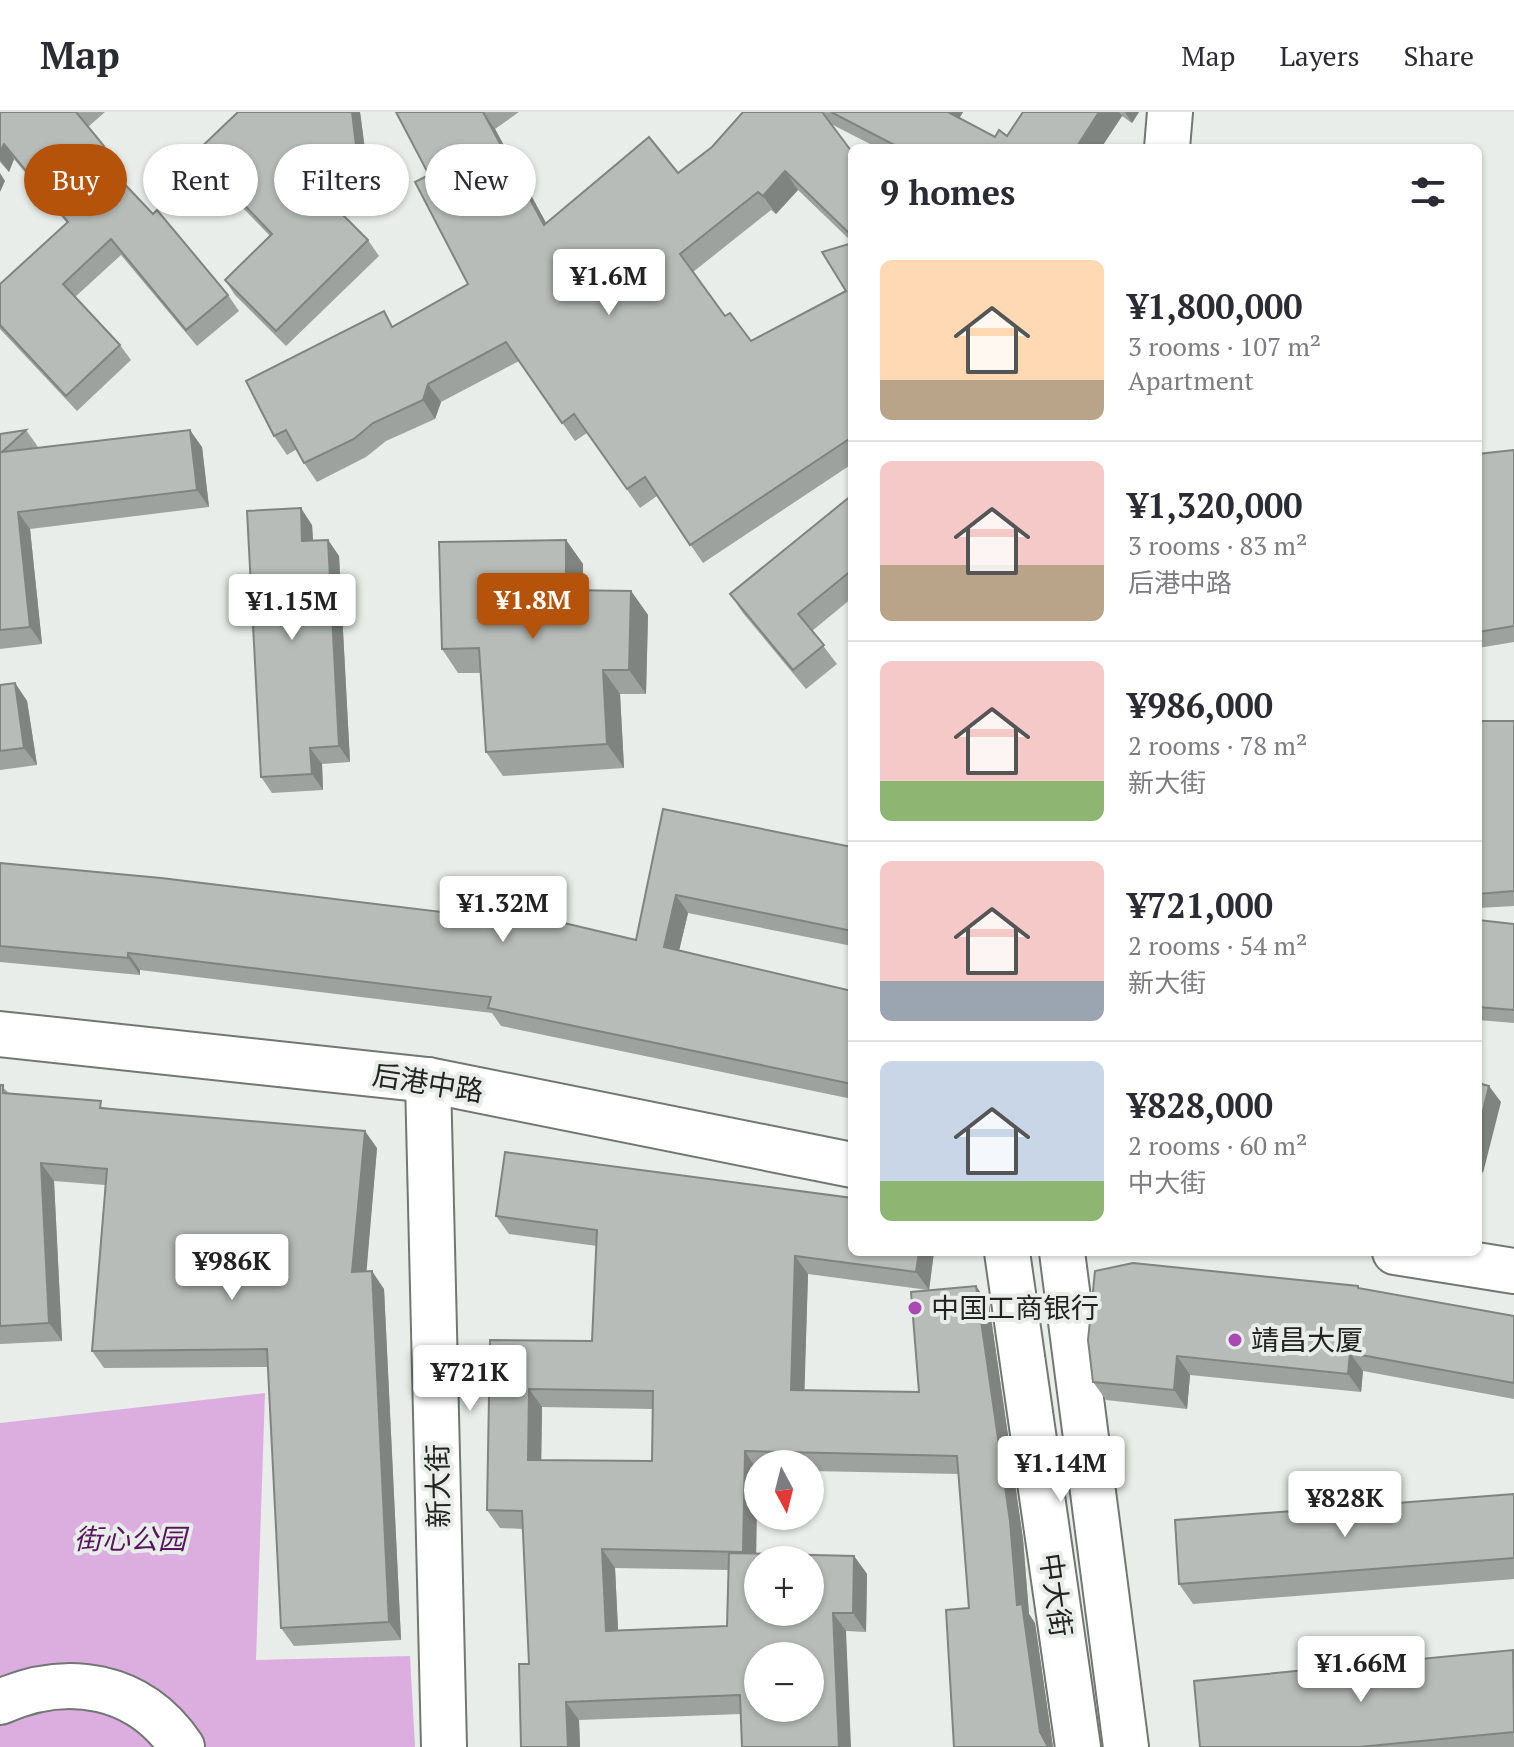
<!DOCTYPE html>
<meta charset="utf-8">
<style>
:root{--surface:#fff;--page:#f7f7f7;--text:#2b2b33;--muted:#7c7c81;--line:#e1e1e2;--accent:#b45309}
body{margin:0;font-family:"PT Serif","Noto Sans SC",serif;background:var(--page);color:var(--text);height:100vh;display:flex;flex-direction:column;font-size:30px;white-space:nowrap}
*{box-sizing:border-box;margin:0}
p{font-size:26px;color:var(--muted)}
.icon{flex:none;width:44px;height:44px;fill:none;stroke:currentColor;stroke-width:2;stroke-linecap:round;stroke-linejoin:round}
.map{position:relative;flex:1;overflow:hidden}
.sheet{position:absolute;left:848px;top:32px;width:634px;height:1112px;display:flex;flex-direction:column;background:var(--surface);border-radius:12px;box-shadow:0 2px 6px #0004}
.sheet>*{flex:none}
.banner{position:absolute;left:24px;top:32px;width:704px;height:72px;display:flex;gap:16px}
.needle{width:52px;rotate:173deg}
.buttons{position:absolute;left:744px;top:1338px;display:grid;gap:16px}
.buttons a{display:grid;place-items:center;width:80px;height:80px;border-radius:50%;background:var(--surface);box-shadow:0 2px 6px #0004;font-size:40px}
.price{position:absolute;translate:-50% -68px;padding:0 18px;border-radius:8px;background:#fff;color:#222;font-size:26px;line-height:52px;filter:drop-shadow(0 2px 4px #0008)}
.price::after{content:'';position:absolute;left:50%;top:48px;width:24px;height:18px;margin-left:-12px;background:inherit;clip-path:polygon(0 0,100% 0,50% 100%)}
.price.active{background:var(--accent);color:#fff}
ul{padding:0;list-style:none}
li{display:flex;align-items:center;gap:24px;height:200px;padding:0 32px}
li+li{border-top:2px solid var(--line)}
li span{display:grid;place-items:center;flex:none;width:224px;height:160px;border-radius:12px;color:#555}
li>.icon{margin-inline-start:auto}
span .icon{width:96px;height:96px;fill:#fffc;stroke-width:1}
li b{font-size:34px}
h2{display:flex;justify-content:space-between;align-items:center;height:96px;padding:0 32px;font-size:34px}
.pill{padding:0 28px;border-radius:36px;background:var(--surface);box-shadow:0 2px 6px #0004;font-size:28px;line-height:72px}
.pill.active{background:var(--accent);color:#fff}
header{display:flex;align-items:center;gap:48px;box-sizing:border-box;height:112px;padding:0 40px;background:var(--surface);border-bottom:2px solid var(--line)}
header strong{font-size:38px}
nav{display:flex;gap:44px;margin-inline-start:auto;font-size:28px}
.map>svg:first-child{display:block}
.green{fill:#dcaee0}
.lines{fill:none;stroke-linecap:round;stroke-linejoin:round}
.street-casing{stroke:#727773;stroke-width:48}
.secondary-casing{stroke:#727773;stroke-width:48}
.primary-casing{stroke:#727773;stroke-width:48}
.street{stroke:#fff;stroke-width:44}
.secondary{stroke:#fff;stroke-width:44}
.primary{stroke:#fff;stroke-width:44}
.wall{fill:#9da29e;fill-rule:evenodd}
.shaded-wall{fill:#808481}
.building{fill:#b7bcb8;stroke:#808481;stroke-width:2;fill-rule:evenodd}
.poi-dot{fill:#a94ab3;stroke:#e8ede9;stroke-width:3}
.labels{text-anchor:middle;stroke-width:8;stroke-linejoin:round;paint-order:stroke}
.street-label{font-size:28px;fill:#222423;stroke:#e8ede9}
.poi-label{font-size:28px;fill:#222423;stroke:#e8ede9;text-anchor:start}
.park-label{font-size:28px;font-style:italic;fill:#57155f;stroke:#e8ede9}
</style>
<header>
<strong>Map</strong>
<nav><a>Map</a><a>Layers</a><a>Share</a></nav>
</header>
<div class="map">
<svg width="1514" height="1635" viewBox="0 0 1514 1635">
<rect width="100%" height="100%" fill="#e8ede9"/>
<polygon class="green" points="265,1281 256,1548 410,1544 415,1635 0,1635 0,1311"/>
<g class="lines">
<defs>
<path id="street" d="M0,1590C67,1560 139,1571 182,1635"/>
<g id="secondary">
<polyline points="1167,36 1170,0"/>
<polyline points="428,968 444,1635"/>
<polyline points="1007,1140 1078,1635"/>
<polyline points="1062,1140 1126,1635"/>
</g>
<g id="primary">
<polyline points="0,922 428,968 852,1053"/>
<polyline points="1395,1140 1514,1159"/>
</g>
</defs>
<use href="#street" class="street-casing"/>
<use href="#secondary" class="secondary-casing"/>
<use href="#primary" class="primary-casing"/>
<use href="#street" class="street"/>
<use href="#secondary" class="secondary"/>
<use href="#primary" class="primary"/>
</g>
<g class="wall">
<polygon points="0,0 105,0 88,15 114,49 108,54 228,183 239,199 197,234 121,143 75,185 120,233 131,248 77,299 0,217 0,172 67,111 14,47 9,60 0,50"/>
<polygon points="238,0 360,0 371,83 328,89 368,128 379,144 286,234 235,183 225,168 270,124 205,57 195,41"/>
<polygon points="396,0 519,0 495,17 546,111 678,61 712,35 743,0 963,0 959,6 995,25 1007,24 1023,0 1139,0 1132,11 1122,4 1101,36 878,36 831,12 852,40 852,130 798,78 776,102 771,98 693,160 725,204 751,229 846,179 852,131 852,352 703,451 657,384 640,396 587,321 575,329 519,249 441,290 435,307 386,329 366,345 317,370 304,351 297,337 287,343 274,324 394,213 468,172 429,63"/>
<polygon points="26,318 38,335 37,336 202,335 209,395 30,417 42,532 0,537 0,322"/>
<polygon points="1514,338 1514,530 1478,536 1478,342"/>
<polygon points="852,383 852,486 812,519 837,552 806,577 743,501 730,482"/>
<polygon points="312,413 313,428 328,428 339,444 350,650 322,652 323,678 272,681 261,665"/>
<polygon points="566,428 583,452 583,478 631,479 648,503 646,582 620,582 624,656 503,664 486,640 481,561 458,561 442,537"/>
<polygon points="15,571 27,589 37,653 0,658 0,573"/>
<polygon points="1478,609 1514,609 1514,794 1478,796"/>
<polygon points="663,697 852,735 852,834 688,801 679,838 852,879 852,987 501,914 492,901 140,858 140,863 0,850 0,751 636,828"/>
<polygon points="1478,808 1514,812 1514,911 1478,908"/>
<polygon points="0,973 9,981 377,1036 366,1159 384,1177 401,1528 294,1534 281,1516 268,1255 104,1256 92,1239 105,1073 54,1069 62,1229 0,1232"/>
<path d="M496,1104L934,1140L929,1178L989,1192L1023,1427L1029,1502L1035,1511L1053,1635H954L969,1496L959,1362L810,1359V1352H758L756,1442L854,1444L867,1462L866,1520L846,1519L741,1602L579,1608L580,1635H521L529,1552L523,1417L500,1416L487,1398L490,1228L592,1229L597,1134L509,1122ZM808,1162L928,1178L919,1280L804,1278ZM542,1295L653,1297L652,1349L541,1348ZM615,1456L729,1458L727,1514L618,1518Z"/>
<polygon points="1358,1174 1360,1177 1514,1204 1514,1287 1363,1259 1361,1280 1190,1263 1187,1297 1106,1288 1093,1270"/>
<polygon points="1514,1382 1514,1467 1193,1492 1179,1472"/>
<polygon points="1514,1539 1514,1635 1200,1635"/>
</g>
<g class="shaded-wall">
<polygon points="352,0 360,0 371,83 360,68"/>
<polygon points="483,0 495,17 557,131 544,113"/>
<polygon points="943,0 963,0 954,15"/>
<polygon points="1099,0 1119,0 1122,4 1101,36 1076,36"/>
<polygon points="1125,0 1139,0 1132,11"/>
<polygon points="4,32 14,47 9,60 0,48 0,40"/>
<polygon points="785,59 798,78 776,102 763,84"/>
<polygon points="0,61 5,69 0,80"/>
<polygon points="428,272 441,290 435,307 423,288"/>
<polygon points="190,318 202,335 209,395 197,378"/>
<polygon points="301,396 312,413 314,445 302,429"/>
<polygon points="18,400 30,417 42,532 30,515"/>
<polygon points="328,428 339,444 350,650 339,634"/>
<polygon points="566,428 583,452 583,502 566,478"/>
<polygon points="631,479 648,503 646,582 629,558"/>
<polygon points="603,558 620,582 624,656 607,632"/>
<polygon points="15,571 27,589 37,653 24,636"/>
<polygon points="310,636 322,652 323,678 312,662"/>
<polygon points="676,783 688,801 676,852 664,835"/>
<polygon points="128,841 140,858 140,863 128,846"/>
<polygon points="1489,974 1501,990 1483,1061 1478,1053 1478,1020"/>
<polygon points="365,1019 377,1036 365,1177 352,1160"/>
<polygon points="41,1051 54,1069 62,1229 49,1211"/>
<polygon points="919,1140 934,1140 929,1178 916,1160"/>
<polygon points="795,1144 808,1162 804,1296 791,1278"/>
<polygon points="372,1159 384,1177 401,1528 389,1510"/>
<polygon points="976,1174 989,1192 1023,1427 1029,1502 1035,1511 1053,1635 1048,1635 1040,1620 1017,1493"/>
<polygon points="1350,1241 1363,1259 1361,1280 1348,1262"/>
<polygon points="1177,1244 1190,1263 1187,1297 1174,1278"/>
<polygon points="529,1277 542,1295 541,1366 528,1348"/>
<polygon points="745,1339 757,1358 756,1458 743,1440"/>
<polygon points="602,1437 615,1456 619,1537 606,1519"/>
<polygon points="854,1444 867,1462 866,1520 853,1501"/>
<polygon points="833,1501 846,1519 851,1635 839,1635"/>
<polygon points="566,1590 579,1608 580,1635 568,1635"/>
</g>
<g class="building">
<polygon points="0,0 76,0 104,34 95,41 153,102 157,98 228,183 186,218 111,127 63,172 120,233 66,284 0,213 0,172 68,110 4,32 0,40"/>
<polygon points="238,0 352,0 360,68 314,74 368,128 276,219 225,168 272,122 195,41"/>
<polygon points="396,0 483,0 544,113 649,25 678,61 712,35 743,0 822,0 852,40 852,124 785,59 763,84 758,80 680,142 725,204 730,201 751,229 846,179 822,140 852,131 852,325 690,433 645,365 627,377 574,302 562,311 506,230 428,272 423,288 373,311 354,327 304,351 286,318 274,324 246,269 384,199 392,215 468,172 415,70 429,63"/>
<polygon points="831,0 948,0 995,25 999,18 1007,24 1023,0 1099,0 1076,36 900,36"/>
<polygon points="26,318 2,340 190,318 197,378 18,400 30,515 0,518 0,322"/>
<polygon points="1514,338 1514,514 1478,520 1478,342"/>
<polygon points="852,383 852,458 798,502 824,533 793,558 730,482"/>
<polygon points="301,396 302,429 328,428 339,634 310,636 312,662 261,665 247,399"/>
<polygon points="566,428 566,478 631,479 629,558 603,558 607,632 486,640 479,536 442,537 439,430"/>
<polygon points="15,571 24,636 0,639 0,573"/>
<polygon points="1478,609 1514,609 1514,779 1478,782"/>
<polygon points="663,697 852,735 852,819 676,783 664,835 852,879 852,972 488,896 491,885 128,841 128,846 0,834 0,751 161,766 507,808 509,798 636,828"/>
<polygon points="1478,808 1514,812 1514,898 1478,895"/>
<polygon points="1478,971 1489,974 1478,1020"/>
<polygon points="0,973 3,973 3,981 101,989 100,996 365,1019 352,1160 372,1159 389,1510 281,1516 267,1237 92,1239 107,1057 41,1051 49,1211 0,1214"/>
<path d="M505,1040L852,1086V1140H919L916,1160L795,1144L791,1278L919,1280L911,1180L976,1174L1010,1409L1017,1493L1022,1492L1040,1620L1048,1635H954L946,1498L969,1496L957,1344L745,1339L743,1440L602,1437L606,1519L727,1514L729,1441L854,1444L853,1501H833L839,1635H742L740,1583L566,1590L568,1635H521L519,1552H529L522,1399L487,1398L490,1228L592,1229L597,1118L496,1104ZM529,1277L653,1279L652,1349L528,1348ZM758,1448H810V1500H758ZM758,1544H810V1596H758Z"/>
<polygon points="1133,1151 1358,1174 1358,1176 1514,1204 1514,1271 1350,1241 1348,1262 1177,1244 1174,1278 1093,1270 1088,1228 1095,1159"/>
<polygon points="1514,1382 1514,1446 1179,1472 1175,1408"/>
<polygon points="1513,1538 1514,1620 1359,1635 1200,1635 1194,1569"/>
</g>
<g class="poi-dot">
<circle cx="915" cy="1196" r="8"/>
<circle cx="1235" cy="1228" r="8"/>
</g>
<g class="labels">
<g class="street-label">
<text transform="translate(428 971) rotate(9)" y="10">后港中路</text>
<text transform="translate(438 1374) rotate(-91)" y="10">新大街</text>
<text transform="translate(1056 1483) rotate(82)" y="10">中大街</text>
</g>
<g class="poi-label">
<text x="931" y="1206">中国工商银行</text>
<text x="1251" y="1238">靖昌大厦</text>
</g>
<g class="park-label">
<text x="130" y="1437">街心公园</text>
</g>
</g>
</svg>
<div class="buttons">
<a><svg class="needle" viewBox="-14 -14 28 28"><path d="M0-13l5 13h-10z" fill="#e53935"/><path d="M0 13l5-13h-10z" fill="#7c7c81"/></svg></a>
<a>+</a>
<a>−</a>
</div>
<b class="price" style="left:609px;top:205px">¥1.6M</b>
<b class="price active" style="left:533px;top:529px">¥1.8M</b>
<b class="price" style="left:292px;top:530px">¥1.15M</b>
<b class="price" style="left:503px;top:832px">¥1.32M</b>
<b class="price" style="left:232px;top:1190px">¥986K</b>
<b class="price" style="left:470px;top:1301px">¥721K</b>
<b class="price" style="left:1061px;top:1392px">¥1.14M</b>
<b class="price" style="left:1345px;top:1427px">¥828K</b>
<b class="price" style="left:1361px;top:1592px">¥1.66M</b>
<div class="banner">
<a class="pill active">Buy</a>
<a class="pill">Rent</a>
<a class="pill">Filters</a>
<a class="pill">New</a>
</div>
<section class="sheet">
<h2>9 homes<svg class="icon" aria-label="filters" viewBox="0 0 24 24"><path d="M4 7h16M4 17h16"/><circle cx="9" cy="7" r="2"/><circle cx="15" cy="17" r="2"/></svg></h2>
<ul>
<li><span style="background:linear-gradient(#ffd9b3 75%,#b9a48a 0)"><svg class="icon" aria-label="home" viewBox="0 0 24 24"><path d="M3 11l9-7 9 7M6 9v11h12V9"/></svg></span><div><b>¥1,800,000</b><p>3 rooms · 107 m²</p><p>Apartment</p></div></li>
<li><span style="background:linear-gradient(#f6c9c9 65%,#b9a48a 0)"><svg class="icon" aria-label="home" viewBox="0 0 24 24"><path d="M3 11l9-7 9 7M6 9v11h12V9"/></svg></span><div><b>¥1,320,000</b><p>3 rooms · 83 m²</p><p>后港中路</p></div></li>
<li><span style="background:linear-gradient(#f6c9c9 75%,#8fb573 0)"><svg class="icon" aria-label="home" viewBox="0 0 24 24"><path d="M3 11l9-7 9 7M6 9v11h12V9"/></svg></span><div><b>¥986,000</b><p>2 rooms · 78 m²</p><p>新大街</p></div></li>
<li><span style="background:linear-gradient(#f6c9c9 75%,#9aa5b1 0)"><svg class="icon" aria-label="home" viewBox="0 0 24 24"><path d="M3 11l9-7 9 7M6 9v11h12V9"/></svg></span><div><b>¥721,000</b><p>2 rooms · 54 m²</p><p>新大街</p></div></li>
<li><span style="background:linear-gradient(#c9d6e8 75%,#8fb573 0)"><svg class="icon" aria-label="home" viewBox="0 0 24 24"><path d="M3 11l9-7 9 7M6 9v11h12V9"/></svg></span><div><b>¥828,000</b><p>2 rooms · 60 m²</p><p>中大街</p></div></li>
</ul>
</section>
</div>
